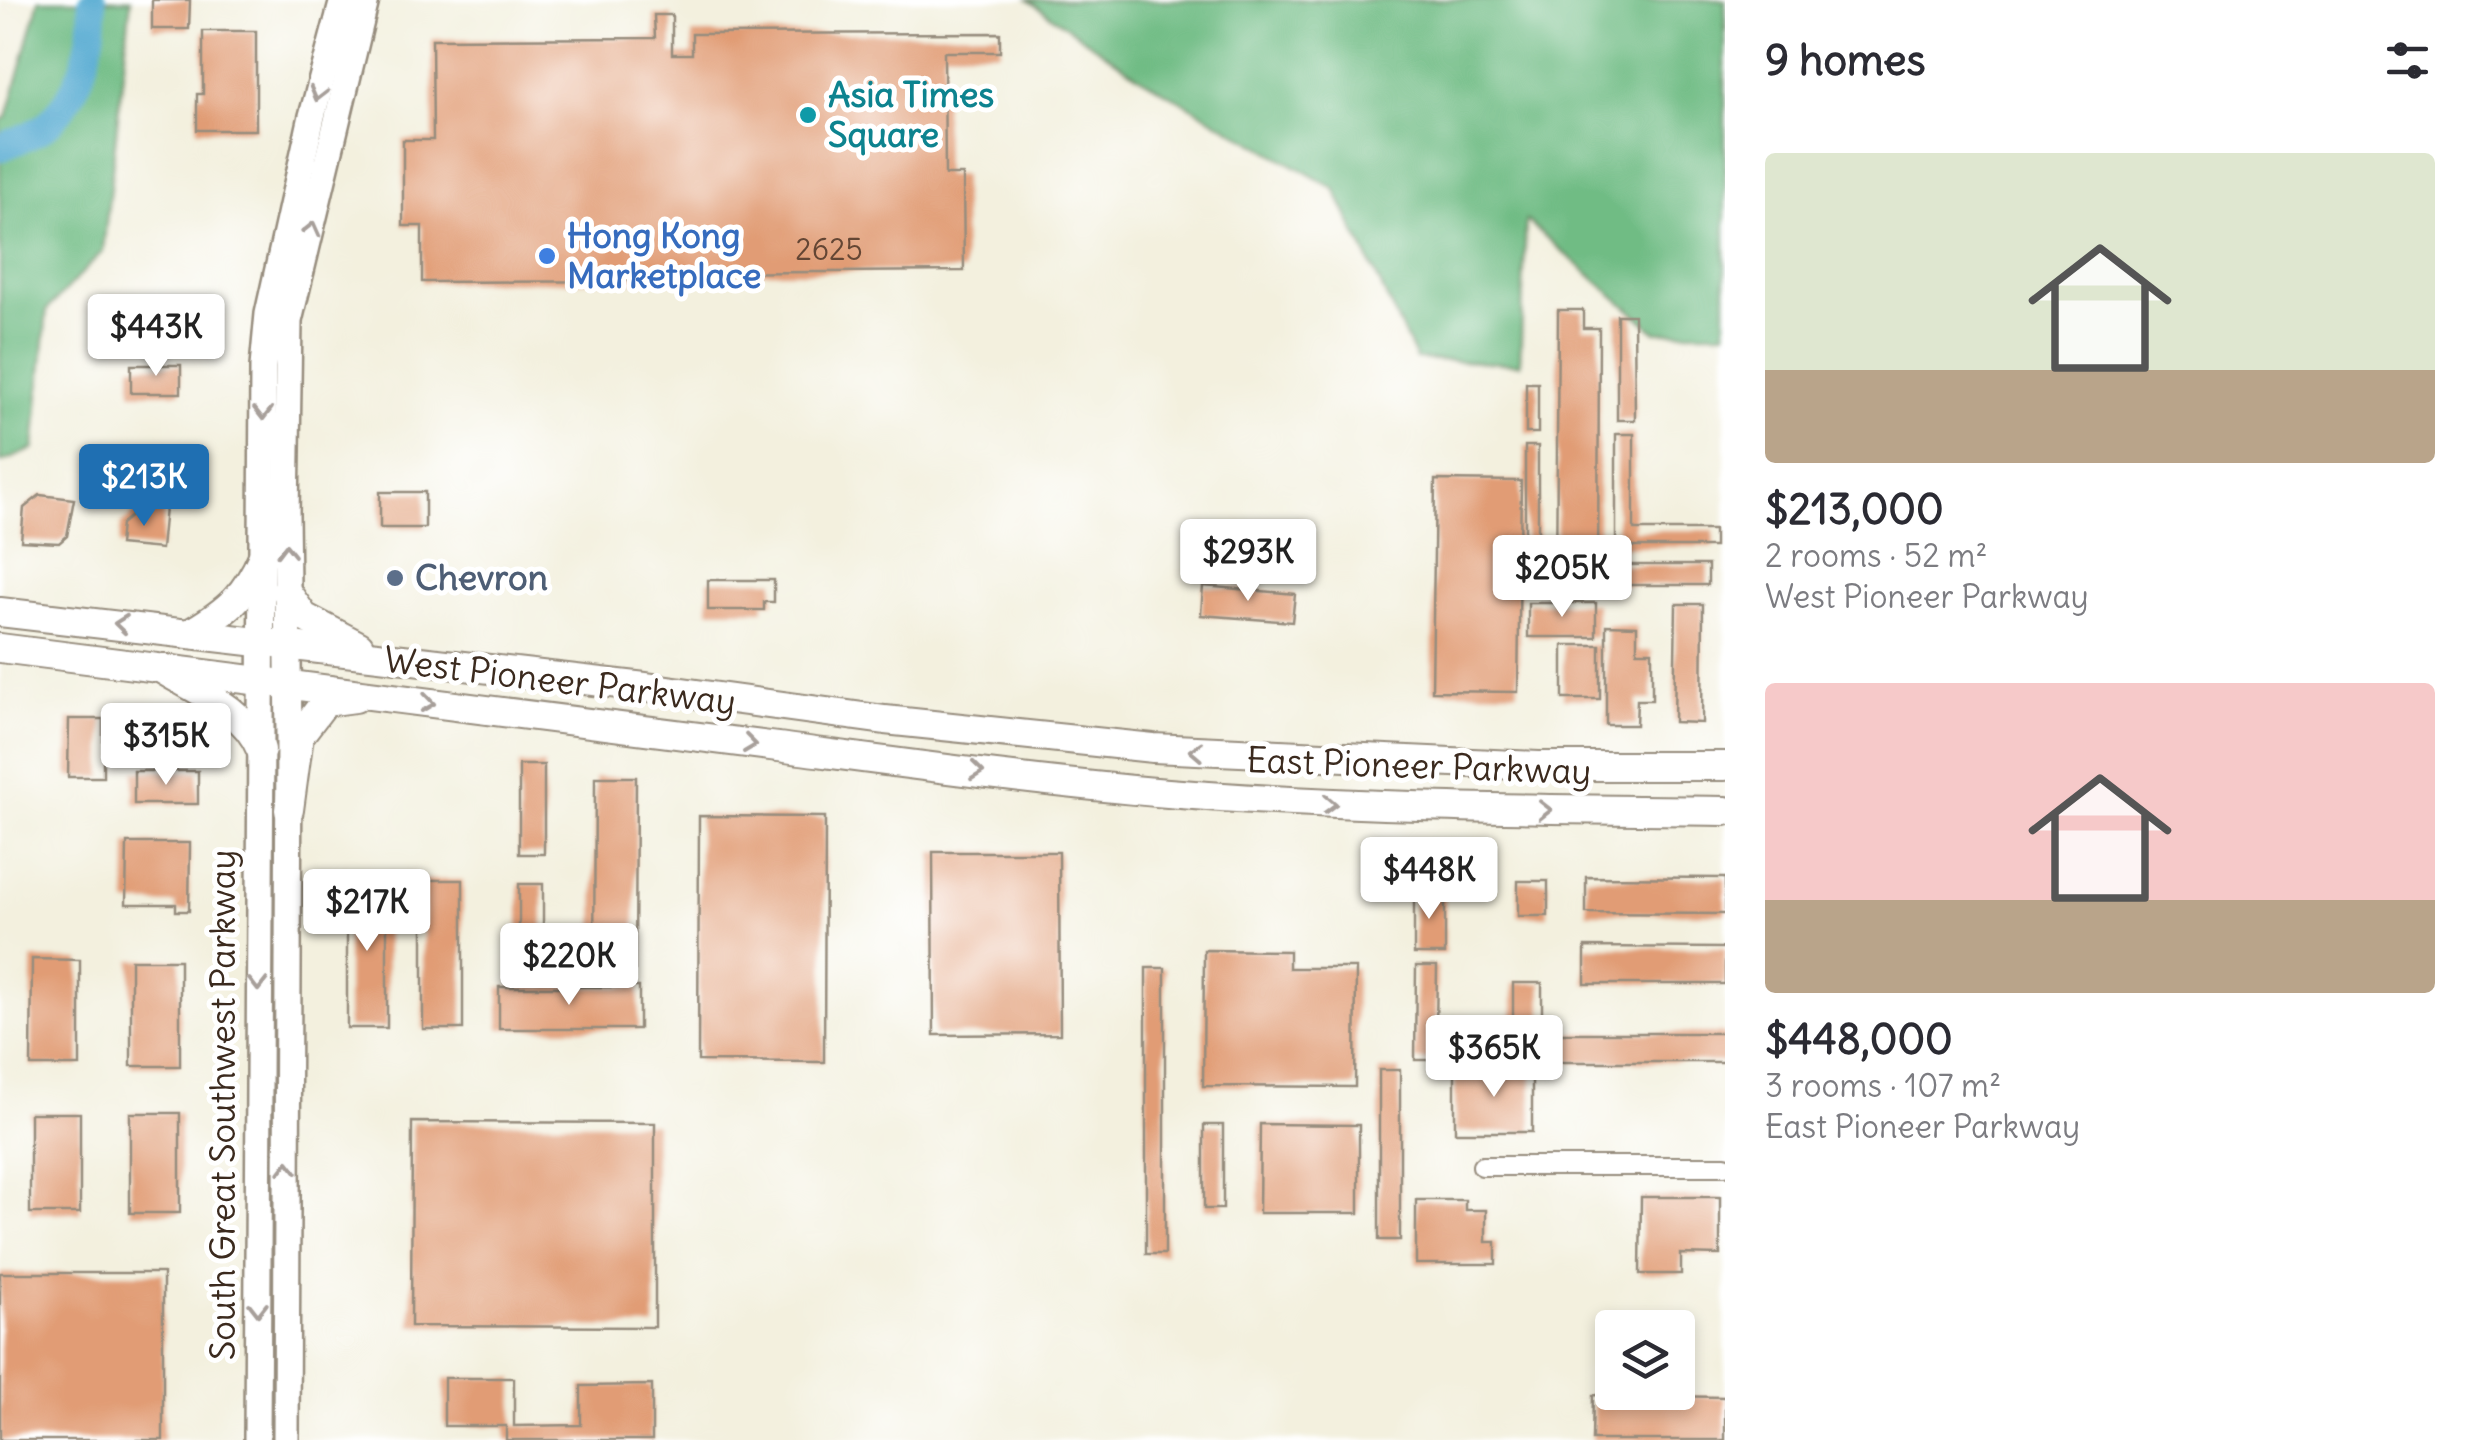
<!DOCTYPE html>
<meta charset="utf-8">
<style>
:root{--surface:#fff;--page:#f2f2f3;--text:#2b2b33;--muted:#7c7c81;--accent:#1f6fb2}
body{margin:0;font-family:Delius,sans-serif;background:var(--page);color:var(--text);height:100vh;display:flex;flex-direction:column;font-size:38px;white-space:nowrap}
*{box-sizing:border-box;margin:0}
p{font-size:32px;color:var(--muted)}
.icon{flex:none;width:55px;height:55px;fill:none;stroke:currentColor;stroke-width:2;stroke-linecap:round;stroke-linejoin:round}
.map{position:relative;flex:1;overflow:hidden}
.sheet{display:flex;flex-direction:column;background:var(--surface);width:750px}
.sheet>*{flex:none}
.controls{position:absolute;left:1595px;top:1310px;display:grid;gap:20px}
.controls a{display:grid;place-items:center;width:100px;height:100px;border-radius:10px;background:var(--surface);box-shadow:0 5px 15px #0003;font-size:50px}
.price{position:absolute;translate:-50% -85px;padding:0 22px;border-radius:10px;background:#fff;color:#222;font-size:32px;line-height:65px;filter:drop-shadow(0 2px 5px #0008)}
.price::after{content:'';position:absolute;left:50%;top:60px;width:30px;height:22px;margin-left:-15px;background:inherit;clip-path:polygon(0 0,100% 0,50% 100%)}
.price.on{background:var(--accent);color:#fff}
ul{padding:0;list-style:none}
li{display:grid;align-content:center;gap:20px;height:530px;padding:0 40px}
li span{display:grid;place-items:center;height:310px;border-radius:10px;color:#555}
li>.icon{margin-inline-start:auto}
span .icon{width:180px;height:180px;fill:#fffc;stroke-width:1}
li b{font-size:42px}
h2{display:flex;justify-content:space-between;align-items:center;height:120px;padding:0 40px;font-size:42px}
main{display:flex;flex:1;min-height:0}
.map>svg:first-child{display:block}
.forest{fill:#6fbc84;stroke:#557351;stroke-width:2.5}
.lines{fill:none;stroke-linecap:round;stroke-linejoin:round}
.river{stroke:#54aad1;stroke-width:28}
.building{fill:#e19c75}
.minor-casing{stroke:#978d7e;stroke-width:22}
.secondary-casing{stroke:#978d7e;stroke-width:30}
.primary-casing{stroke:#978d7e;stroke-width:32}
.minor{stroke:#fff;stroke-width:18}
.secondary{stroke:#fff;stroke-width:25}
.primary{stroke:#fff;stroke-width:28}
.oneway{stroke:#a79f9a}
.culture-dot{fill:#0f9aa8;stroke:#fff;stroke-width:4}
.shop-dot{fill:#3f7fe0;stroke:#fff;stroke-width:4}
.service-dot{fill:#5c6f8a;stroke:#fff;stroke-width:4}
.labels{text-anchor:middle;stroke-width:10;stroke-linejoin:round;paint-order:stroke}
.number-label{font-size:30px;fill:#644634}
.culture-label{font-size:35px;font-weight:bold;fill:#0d838f;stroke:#fff;text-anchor:start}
.shop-label{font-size:35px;font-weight:bold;fill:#366cbe;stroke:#fff;text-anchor:start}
.service-label{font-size:35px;font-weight:bold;fill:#4e5e75;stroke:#fff;text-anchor:start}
.street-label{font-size:35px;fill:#3b2a1e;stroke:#fff}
</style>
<main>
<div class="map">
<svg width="1725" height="1440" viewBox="0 0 1725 1440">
<rect width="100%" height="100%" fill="#fff"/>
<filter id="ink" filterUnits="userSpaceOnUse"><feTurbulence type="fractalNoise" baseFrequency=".01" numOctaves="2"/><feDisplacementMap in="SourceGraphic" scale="20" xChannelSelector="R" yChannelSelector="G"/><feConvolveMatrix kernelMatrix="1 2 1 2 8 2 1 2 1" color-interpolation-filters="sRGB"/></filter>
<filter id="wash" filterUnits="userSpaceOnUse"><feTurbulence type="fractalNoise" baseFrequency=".0048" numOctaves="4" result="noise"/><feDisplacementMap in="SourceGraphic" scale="40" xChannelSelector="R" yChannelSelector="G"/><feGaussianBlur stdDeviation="2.25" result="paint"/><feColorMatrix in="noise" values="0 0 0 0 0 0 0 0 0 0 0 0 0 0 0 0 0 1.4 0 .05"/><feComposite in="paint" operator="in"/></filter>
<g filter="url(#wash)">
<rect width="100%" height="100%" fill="#f3f0de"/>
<g class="forest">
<polygon points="39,0 131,0 103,251 47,310 34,449 0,463 0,120 7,117"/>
<polygon points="1028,0 1725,0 1725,332 1656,332 1526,220 1520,364 1416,359 1335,189 1141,78"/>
</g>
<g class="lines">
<path class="river" d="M0,148C15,141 38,134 49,123C80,93 96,41 92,0"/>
</g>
<g id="blocks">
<g class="building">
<polygon points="152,0 190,0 189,29 152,29"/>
<polygon points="654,15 672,15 672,54 692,54 692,34 1000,33 1000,52 944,52 945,175 963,175 964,271 673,273 673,281 422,282 422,226 403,226 403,140 433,140 432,39 655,38"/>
<polygon points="203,31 256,31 256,130 197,130 197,94 203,94"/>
<polygon points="1558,310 1583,310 1583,328 1599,328 1598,585 1556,585"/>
<polygon points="1617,315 1634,315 1635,420 1617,420"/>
<rect x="131" y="365" width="50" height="28"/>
<rect x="1526" y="383" width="12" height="50"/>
<polygon points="1616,434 1634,434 1634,530 1714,530 1714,547 1616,547"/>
<rect x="1525" y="446" width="13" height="93"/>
<polygon points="1435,480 1521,481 1518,692 1432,691"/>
<rect x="380" y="492" width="45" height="36"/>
<polygon points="40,495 74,499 67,536 59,543 21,541 24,508"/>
<polygon points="143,506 165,508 161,549 119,545 121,524"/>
<rect x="1616" y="565" width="92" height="20"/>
<polygon points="708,580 774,580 774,602 764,602 764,610 708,610"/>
<polygon points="1203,586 1295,594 1292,622 1201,615"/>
<rect x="1528" y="603" width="68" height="34"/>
<polygon points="1676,604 1703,604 1702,723 1674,722"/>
<polygon points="1606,625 1637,626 1637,651 1652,651 1652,700 1637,700 1636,725 1606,725"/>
<rect x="1563" y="645" width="37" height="54"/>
<polygon points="69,719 103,719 103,777 68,777"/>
<rect x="519" y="765" width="25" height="89"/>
<rect x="134" y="771" width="64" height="33"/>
<polygon points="595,777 636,777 635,970 594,970"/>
<polygon points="699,816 825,817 824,1062 698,1061"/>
<polygon points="127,843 190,843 189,911 176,911 176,904 126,904"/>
<polygon points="933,852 1059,852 1060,1034 934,1035"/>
<polygon points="1586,877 1725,878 1725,914 1586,913"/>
<rect x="347" y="879" width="40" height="149"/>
<rect x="423" y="880" width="40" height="149"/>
<rect x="1518" y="881" width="30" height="35"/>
<rect x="519" y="884" width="24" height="68"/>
<rect x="1414" y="889" width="31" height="65"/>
<polygon points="1585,947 1725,948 1725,984 1585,984"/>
<polygon points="1204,950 1289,951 1289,968 1356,968 1355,1087 1203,1086"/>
<polygon points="32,959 80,960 80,1066 31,1066"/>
<rect x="131" y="960" width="49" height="106"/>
<polygon points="1416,966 1437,966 1436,1031 1513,1031 1513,983 1542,983 1542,1060 1415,1060"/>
<rect x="1146" y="968" width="19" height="286"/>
<rect x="499" y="987" width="140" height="42"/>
<rect x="1557" y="1033" width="168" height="29"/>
<rect x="1455" y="1069" width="77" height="63"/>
<rect x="1379" y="1070" width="21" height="170"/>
<rect x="30" y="1113" width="50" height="100"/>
<rect x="130" y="1113" width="50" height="100"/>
<polygon points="412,1122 655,1123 655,1327 411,1326"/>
<polygon points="1260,1124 1359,1125 1359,1213 1259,1213"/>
<rect x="1204" y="1125" width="19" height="84"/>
<polygon points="1641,1197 1720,1197 1720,1255 1681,1254 1681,1274 1640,1274"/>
<polygon points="1416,1200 1465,1200 1465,1210 1486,1210 1486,1242 1496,1242 1496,1264 1416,1264"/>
<rect x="0" y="1273" width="163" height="167"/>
<polygon points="444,1378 514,1378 514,1426 581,1425 581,1386 652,1385 652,1440 506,1440 506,1426 444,1426"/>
<polygon points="1593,1395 1725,1397 1725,1440 1592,1440"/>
</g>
</g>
</g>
<g filter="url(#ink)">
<use href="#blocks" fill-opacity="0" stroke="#978d7e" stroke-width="2.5"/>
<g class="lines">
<defs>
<polyline id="minor" points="1482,1166 1725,1166"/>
<g id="secondary">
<polyline points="257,1440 263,367 268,314 312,116 343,0"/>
<polyline points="286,1440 289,733 286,514 289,321 366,0"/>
</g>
<g id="primary">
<polyline points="286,591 304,617 359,646"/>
<polyline points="0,612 645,687 885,720 1153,748 1539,766 1725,766"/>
<path d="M192,632C229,610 246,595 263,556"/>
<path d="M0,648C260,679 519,715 778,747C908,764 1038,782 1168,793C1353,808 1539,809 1725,811"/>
<path d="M165,671C200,692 245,710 261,750"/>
<polyline points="289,810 299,736 325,702 355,698"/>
</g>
</defs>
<use href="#minor" class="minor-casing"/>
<use href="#secondary" class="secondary-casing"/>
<use href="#primary" class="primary-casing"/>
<use href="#minor" class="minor"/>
<use href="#secondary" class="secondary"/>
<use href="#primary" class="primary"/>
</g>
<defs><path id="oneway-chevron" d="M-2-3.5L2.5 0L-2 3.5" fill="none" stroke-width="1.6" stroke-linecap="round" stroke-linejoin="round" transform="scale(2.5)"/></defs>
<g class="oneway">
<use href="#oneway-chevron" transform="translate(318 94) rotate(105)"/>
<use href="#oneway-chevron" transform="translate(312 229) rotate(-76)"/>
<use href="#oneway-chevron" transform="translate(263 413) rotate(90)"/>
<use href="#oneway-chevron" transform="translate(286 551) rotate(-91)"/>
<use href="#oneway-chevron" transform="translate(121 624) rotate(-174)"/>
<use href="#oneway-chevron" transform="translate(428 703) rotate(8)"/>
<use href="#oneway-chevron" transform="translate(750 744) rotate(7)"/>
<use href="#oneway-chevron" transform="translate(1196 751) rotate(-177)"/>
<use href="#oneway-chevron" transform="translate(977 771) rotate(6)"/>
<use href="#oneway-chevron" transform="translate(1330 804) rotate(2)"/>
<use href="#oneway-chevron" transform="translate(1545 810)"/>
<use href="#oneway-chevron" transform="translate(258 984) rotate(90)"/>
<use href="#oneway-chevron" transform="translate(288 1168) rotate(-90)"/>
<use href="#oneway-chevron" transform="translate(258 1309) rotate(90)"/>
</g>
</g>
<circle class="culture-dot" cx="808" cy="115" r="10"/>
<circle class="shop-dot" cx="547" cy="256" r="10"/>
<circle class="service-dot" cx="395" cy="578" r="10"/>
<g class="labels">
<g class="number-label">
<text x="829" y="260">2625</text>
</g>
<g class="culture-label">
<text x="828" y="107">Asia Times<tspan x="828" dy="40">Square</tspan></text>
</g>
<g class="shop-label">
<text x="567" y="248">Hong Kong<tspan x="567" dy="40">Marketplace</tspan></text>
</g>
<g class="service-label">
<text x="415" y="590">Chevron</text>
</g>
<g class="street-label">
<text transform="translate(560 681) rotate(7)" y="12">West Pioneer Parkway</text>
<text transform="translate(1419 766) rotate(2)" y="12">East Pioneer Parkway</text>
<text transform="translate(223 1105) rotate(-90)" y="12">South Great Southwest Parkway</text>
</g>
</g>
</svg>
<div class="controls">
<a><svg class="icon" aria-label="layers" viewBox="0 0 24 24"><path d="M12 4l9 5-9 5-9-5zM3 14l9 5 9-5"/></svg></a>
</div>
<b class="price" style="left:156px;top:379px">$443K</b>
<b class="price on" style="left:144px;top:529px">$213K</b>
<b class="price" style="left:1248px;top:604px">$293K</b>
<b class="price" style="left:1562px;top:620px">$205K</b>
<b class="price" style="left:166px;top:788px">$315K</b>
<b class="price" style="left:1429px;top:922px">$448K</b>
<b class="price" style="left:367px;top:954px">$217K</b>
<b class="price" style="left:569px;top:1008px">$220K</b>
<b class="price" style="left:1494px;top:1100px">$365K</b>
</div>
<section class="sheet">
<h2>9 homes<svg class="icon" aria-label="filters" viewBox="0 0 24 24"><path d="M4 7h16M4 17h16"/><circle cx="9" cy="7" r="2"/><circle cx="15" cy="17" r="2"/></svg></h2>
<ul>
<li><span style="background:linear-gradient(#dfe7d0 70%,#b9a48a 0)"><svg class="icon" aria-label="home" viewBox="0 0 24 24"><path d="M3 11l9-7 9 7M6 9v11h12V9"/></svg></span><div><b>$213,000</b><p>2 rooms · 52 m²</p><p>West Pioneer Parkway</p></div></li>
<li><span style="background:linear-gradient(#f6c9c9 70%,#b9a48a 0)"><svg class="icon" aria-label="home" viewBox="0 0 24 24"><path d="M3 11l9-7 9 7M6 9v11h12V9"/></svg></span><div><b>$448,000</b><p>3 rooms · 107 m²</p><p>East Pioneer Parkway</p></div></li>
</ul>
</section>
</main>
